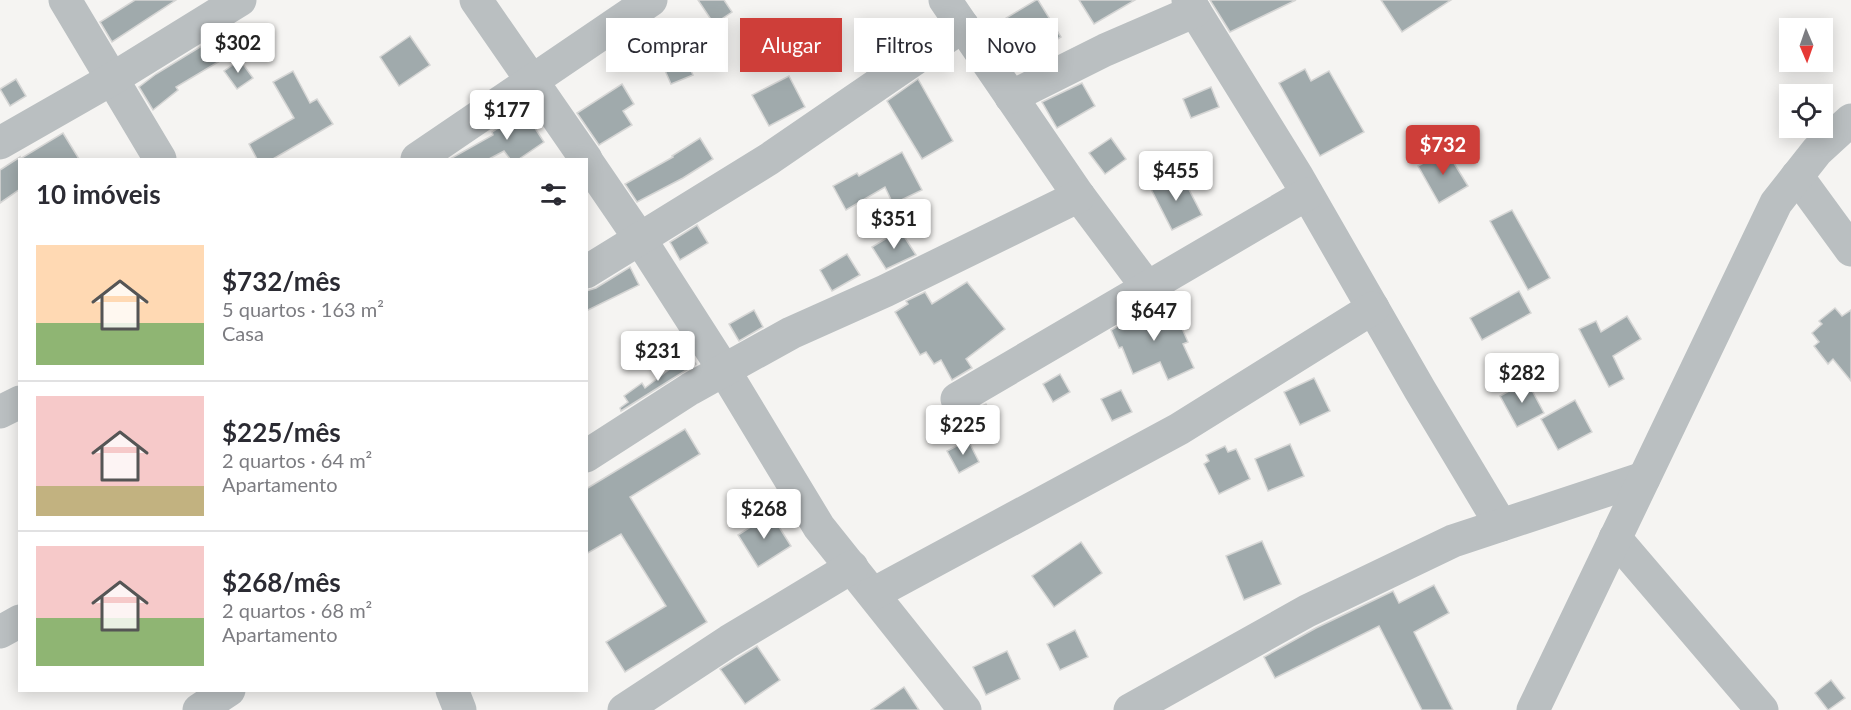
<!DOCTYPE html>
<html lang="pt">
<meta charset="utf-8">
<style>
:root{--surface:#fff;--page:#f7f7f7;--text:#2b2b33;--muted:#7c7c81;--line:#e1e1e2;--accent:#ce3e39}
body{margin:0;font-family:Lato,sans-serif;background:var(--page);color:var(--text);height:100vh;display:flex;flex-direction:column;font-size:22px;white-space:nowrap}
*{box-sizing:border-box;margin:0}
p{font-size:20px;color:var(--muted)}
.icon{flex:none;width:33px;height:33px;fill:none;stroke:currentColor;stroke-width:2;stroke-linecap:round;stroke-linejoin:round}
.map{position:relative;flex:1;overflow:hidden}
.drawer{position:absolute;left:18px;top:158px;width:570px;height:534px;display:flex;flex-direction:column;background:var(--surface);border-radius:0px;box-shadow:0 3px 15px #0003}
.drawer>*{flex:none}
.hud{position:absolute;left:606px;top:18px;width:570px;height:54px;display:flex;gap:12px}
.needle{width:39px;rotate:178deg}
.buttons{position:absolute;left:1779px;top:18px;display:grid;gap:12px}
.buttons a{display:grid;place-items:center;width:54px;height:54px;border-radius:0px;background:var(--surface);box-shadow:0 3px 15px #0003;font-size:30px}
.price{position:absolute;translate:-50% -51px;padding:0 14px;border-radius:6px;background:#fff;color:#222;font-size:20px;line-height:39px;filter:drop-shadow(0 2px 3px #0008)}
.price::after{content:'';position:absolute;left:50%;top:36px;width:18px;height:14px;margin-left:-9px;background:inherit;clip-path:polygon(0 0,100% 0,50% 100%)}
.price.active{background:var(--accent);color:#fff}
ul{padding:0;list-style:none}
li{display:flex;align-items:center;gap:18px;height:150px;padding:0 18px}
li+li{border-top:2px solid var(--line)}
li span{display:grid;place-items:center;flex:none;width:168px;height:120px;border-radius:0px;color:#555}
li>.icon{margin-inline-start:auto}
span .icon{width:72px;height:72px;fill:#fffc;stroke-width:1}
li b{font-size:26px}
h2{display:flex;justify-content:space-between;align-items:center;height:72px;padding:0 18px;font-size:26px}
.pill{padding:0 21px;border-radius:0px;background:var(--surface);box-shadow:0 3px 15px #0003;font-size:21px;line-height:54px}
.pill.active{background:var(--accent);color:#fff}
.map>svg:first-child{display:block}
.building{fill:#a0aaac;stroke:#d6d6d5;stroke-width:1.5}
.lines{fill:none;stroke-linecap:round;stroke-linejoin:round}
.minor{stroke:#babfc1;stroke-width:33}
</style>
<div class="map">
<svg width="1851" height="710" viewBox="0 0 1851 710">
<rect width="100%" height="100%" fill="#f5f4f2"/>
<g class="building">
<polygon points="135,0 176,0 112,42 100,22"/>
<polygon points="698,0 724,0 732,12 714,24"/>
<polygon points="1036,0 1038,0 1061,37 1013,66 988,29"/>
<polygon points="1079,0 1135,0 1094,24"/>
<polygon points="1210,0 1296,0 1230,32"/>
<polygon points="1381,0 1451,0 1402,32"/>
<polygon points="670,24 693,75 671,84 649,34"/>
<polygon points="410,36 430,65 399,86 380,57"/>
<polygon points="213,39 225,58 176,87 178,90 153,110 139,87 156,74"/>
<polygon points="240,60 253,78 237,89 224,71"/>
<polygon points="1305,69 1311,81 1329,71 1364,132 1320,156 1279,83"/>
<polygon points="293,71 310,103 317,99 333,124 273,159 257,159 249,144 294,118 273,82"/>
<polygon points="789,76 805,107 769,126 752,95"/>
<polygon points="16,79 26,96 10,106 0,89"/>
<polygon points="918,79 953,141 922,159 887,101"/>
<polygon points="1082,83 1095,106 1057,128 1042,102"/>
<polygon points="622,84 634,104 623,111 632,125 599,145 577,113"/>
<polygon points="1211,87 1219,107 1191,118 1183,99"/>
<polygon points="524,111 544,142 519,159 510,159 504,151 489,159 450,159 493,135 492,132"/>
<polygon points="63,133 79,159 20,159"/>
<polygon points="700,138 713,159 683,178 637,202 625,184 673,157 672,156"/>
<polygon points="1111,138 1126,159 1105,174 1089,153"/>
<polygon points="1446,150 1468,186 1439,203 1418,166"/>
<polygon points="902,152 922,190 893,204 885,187 846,210 833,186 857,173 859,176"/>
<polygon points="20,157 20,189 0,203 0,170"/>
<polygon points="1181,174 1202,215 1172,230 1151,189"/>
<polygon points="1512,210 1550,278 1528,290 1490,221"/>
<polygon points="697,225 708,243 680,260 670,242"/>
<polygon points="900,230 916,255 886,269 872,247"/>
<polygon points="847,254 860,275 832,291 820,270"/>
<polygon points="630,267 639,285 586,311 586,291 596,288"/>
<polygon points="967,282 1005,329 966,359 972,368 952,380 941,360 934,364 926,352 920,355 895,312 908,304 906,301 925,292 932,304"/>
<polygon points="1519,291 1531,313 1482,340 1470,318"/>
<polygon points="1163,300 1172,320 1177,317 1188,342 1183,344 1194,368 1168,380 1160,362 1133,374 1122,347 1119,348 1111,330"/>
<polygon points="1835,308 1842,316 1851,310 1851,381 1833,359 1828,364 1814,346 1819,342 1812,333 1822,324 1819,321"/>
<polygon points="754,310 763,327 739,341 729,324"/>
<polygon points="1627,316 1641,339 1613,356 1624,379 1609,387 1579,329 1596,321 1601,332"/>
<polygon points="688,355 696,364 621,411 620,408 628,402 624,396 642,383 645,388"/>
<polygon points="1060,374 1070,392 1053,402 1043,384"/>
<polygon points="1314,378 1330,411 1300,425 1284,392"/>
<polygon points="1527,381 1544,413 1517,427 1500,396"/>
<polygon points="1121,390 1132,412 1112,421 1101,399"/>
<polygon points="1575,400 1592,432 1558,450 1541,419"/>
<polygon points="986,404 996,423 982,432 978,425 970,429 963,416"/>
<polygon points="685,429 700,454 630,497 707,622 625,672 606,642 666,606 621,534 586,554 586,489"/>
<polygon points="968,440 979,462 959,473 947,451"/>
<polygon points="1290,444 1304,476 1268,491 1255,459"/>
<polygon points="1225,446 1228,452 1236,449 1250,479 1219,494 1204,464 1209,461 1206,455"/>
<polygon points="771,514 791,546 758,567 738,535"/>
<polygon points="1262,541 1281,584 1244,600 1226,556"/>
<polygon points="1081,542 1102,573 1054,607 1032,576"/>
<polygon points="1434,585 1449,613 1414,632 1453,710 1422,710 1379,626 1275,678 1264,657 1316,628 1393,591 1399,603"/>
<polygon points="1075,630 1088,657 1060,670 1047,644"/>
<polygon points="757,646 780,680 745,704 720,669"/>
<polygon points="1007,651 1020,679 986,695 973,667"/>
<polygon points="1831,680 1845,698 1828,710 1815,693"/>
<polygon points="904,687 919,710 871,710"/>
</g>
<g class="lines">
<g class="minor">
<polyline points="65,0 160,159"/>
<polyline points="476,0 586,159"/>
<polyline points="945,0 1079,196 1147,287"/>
<polyline points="1188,0 1297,176 1420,390 1501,525"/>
<polyline points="1011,97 1105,50 1195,11"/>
<polyline points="0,143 112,79 240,0"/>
<polyline points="417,159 651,0"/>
<polyline points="586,160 640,239 724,370 819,527 965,710"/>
<polyline points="1797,176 1851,250"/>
<polyline points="586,272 769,159 963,26"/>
<polyline points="957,399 1307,194"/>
<polyline points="0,412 20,402"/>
<polyline points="586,456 690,389 791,333 885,291 1079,196"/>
<polyline points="1615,538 1762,710"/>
<polyline points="873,594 1179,429 1373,308"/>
<polyline points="0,632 20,621"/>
<polyline points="452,690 460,710"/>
<polyline points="199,710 229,690"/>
<polyline points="624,710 729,641 852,567"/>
<polyline points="1130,710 1307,611 1453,541 1644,478"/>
<polyline points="1533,710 1776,203 1817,151 1851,120"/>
</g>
</g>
</svg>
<div class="buttons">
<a><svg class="needle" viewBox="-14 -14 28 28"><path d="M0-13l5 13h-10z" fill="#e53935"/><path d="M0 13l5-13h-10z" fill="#7c7c81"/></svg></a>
<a><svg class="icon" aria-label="locate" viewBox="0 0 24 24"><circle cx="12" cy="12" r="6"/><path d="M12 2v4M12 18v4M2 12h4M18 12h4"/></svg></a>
</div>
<b class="price" style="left:238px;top:74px">$302</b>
<b class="price" style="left:507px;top:141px">$177</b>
<b class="price active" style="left:1443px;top:176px">$732</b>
<b class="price" style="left:1176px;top:202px">$455</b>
<b class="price" style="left:894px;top:250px">$351</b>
<b class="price" style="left:1154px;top:342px">$647</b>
<b class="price" style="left:658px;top:382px">$231</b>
<b class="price" style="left:1522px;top:404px">$282</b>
<b class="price" style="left:963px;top:456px">$225</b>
<b class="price" style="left:764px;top:540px">$268</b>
<div class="hud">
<a class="pill">Comprar</a>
<a class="pill active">Alugar</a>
<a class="pill">Filtros</a>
<a class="pill">Novo</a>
</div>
<section class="drawer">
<h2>10 imóveis<svg class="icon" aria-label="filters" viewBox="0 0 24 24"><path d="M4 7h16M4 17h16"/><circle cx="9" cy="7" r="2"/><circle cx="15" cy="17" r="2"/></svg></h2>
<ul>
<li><span style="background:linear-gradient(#ffd9b3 65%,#8fb573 0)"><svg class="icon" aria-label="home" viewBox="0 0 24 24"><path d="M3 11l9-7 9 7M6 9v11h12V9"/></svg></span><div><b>$732/mês</b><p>5 quartos · 163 m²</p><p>Casa</p></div></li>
<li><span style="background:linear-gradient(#f6c9c9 75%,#c2b280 0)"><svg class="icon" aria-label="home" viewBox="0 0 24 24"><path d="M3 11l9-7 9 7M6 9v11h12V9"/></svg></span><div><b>$225/mês</b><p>2 quartos · 64 m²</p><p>Apartamento</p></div></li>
<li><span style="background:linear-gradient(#f6c9c9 60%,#8fb573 0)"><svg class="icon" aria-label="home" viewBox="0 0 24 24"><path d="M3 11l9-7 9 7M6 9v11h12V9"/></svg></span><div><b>$268/mês</b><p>2 quartos · 68 m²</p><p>Apartamento</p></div></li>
</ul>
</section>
</div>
